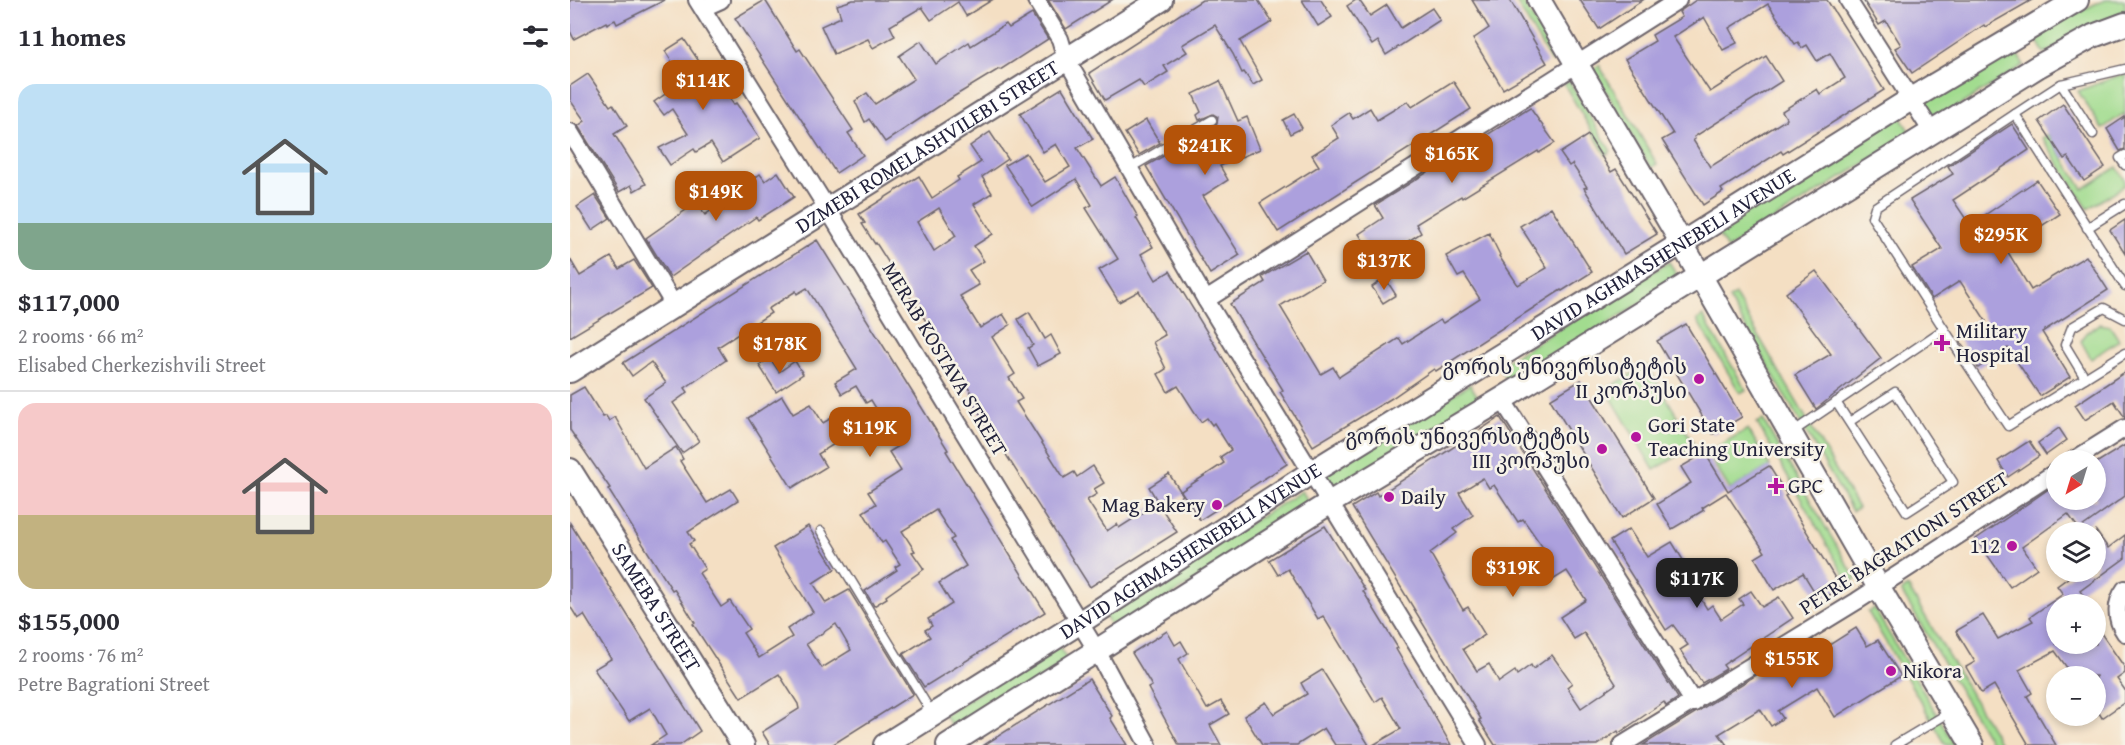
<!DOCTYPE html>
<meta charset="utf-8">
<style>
:root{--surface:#fff;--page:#f2f2f3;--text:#2b2b33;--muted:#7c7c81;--line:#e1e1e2;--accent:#b45309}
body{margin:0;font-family:"Gentium Book Plus","Noto Serif Georgian",serif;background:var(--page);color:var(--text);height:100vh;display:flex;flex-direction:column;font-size:22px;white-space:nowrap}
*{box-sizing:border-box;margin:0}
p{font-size:20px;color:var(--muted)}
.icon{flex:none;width:33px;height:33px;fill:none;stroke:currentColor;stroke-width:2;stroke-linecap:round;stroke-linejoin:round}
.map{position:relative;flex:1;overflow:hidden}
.details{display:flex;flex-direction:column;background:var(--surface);width:570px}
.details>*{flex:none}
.needle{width:39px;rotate:218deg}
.tools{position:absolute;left:1476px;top:450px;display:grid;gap:12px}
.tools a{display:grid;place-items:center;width:60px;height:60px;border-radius:50%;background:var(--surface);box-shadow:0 3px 9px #0003;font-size:30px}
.price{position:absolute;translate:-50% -51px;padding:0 14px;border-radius:12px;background:var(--accent);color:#fff;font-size:20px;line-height:39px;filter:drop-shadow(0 2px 3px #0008)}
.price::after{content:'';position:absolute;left:50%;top:36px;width:18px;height:14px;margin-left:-9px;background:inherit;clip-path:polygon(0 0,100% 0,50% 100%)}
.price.current{background:#222;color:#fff}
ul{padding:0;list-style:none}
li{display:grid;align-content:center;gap:12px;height:318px;padding:0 18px}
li+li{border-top:2px solid var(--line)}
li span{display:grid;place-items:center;height:186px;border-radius:18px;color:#555}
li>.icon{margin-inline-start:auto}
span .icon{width:108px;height:108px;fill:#fffc;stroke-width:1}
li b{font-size:26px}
h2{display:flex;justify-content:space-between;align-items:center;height:72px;padding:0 18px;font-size:26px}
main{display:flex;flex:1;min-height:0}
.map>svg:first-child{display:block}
.green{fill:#a2dc8f;stroke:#627f65;stroke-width:1.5}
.building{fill:#aca0dd;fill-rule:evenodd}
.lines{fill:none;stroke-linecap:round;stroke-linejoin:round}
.lane-casing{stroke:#6c646b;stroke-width:11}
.street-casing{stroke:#6c646b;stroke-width:20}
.secondary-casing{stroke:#6c646b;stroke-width:26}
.lane{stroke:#fff;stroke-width:8}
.street{stroke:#fff;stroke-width:16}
.secondary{stroke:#fff;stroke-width:22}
.poi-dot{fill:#b5179e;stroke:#f7f3e8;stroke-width:2}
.labels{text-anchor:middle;stroke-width:5;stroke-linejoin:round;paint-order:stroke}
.street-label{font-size:21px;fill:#22223b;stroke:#f7f3e8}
.poi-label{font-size:21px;fill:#22223b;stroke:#f7f3e8;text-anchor:start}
</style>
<main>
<section class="details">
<h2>11 homes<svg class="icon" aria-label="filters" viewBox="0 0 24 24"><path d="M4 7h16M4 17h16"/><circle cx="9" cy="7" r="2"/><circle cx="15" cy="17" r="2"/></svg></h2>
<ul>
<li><span style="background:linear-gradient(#bfe0f5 75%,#7fa58c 0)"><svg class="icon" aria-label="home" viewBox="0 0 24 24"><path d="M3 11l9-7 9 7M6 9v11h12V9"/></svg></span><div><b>$117,000</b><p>2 rooms · 66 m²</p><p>Elisabed Cherkezishvili Street</p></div></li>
<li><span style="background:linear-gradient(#f6c9c9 60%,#c2b280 0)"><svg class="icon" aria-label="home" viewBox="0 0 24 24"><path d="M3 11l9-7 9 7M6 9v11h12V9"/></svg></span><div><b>$155,000</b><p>2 rooms · 76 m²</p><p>Petre Bagrationi Street</p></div></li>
</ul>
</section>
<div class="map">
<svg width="1555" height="745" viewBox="0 0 1555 745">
<rect width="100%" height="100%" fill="#f7f3e8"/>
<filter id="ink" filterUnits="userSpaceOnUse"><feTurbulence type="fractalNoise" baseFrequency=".0167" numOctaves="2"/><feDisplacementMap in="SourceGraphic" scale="12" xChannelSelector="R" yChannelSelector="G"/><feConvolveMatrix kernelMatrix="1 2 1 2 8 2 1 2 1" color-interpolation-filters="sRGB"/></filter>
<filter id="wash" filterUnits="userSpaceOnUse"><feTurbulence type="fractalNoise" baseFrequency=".008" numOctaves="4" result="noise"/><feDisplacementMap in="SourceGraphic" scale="24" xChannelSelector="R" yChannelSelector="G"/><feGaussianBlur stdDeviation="1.35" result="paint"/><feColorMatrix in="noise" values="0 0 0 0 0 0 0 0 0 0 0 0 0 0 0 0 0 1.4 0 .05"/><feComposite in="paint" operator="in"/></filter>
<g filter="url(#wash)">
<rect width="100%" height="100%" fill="#f4dfc3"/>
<g class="green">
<polygon points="945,0 952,0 986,59 981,62"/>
<polygon points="1536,0 1555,0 1555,14 1474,53 1464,35 1525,4"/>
<polygon points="1442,46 1454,65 1366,120 1353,101"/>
<polygon points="1029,65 1087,164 1081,168 1023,69"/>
<polygon points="1555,73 1555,117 1553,114 1532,129 1508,91"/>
<polygon points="999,81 1041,151 1036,155 994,84"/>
<polygon points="1329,115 1341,134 1157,249 1145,229"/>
<polygon points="1478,134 1513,189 1547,167 1555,180 1555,185 1518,209 1472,138"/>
<polygon points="1099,262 1110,279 939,384 928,366"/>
<polygon points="1165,295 1288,508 1282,511 1159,299"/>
<polygon points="1133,316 1176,390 1170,393 1127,320"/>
<polygon points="1530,324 1540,326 1549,340 1521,359 1511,341 1518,331"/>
<polygon points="1077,365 1125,446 1084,470 1036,389"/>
<polygon points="900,384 911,402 765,493 754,475"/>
<polygon points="1193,420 1286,579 1279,583 1187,423"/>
<polygon points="1178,429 1200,466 1160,490 1137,452"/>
<polygon points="732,491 742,508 544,631 534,614"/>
<polygon points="1338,587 1431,745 1422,745 1331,591"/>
<polygon points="1304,608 1385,745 1376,745 1298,612"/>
<polygon points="487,644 498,661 385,732 374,715"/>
</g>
<g id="blocks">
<g class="building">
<polygon points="0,0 95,0 47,24 45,20 37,24 36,22 4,39 0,31"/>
<polygon points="195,0 227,51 230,49 283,130 278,133 293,155 266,173 165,18"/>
<polygon points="283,0 422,0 396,16 388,2 361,20 352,7 320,26 325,36 303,48 298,39 264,54 251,26 271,17 267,5"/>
<polygon points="478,0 542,0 496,29"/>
<polygon points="632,0 688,0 702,22 670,41 692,80 683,85 674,72 672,73 663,54 645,25 612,45 617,52 594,66 598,72 574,87 569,80 535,100 519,73"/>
<polygon points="732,0 751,0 762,17 748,26"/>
<polygon points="786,0 789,0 800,16 817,5 831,28 862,8 870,20 816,55 808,41 802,45 777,6"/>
<polygon points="902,0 940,0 977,63 933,89 903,39 919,28"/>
<polygon points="1010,0 1073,0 1029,29"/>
<path d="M1126,0H1257L1314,90L1213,154L1211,151L1151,189L1153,192L1133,205L1092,140L1103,134L1055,59L1085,41L1082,35L1112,17L1109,12ZM1198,4L1225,44L1228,42L1232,48L1237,45L1247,61L1260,53L1275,78L1250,94L1247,89L1212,111L1217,119L1140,167L1123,140L1125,139L1124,137L1212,81L1196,56L1140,92L1103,37L1134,17L1153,50L1167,43L1159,28Z"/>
<polygon points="1293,0 1462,0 1415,27 1414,25 1342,73 1325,48 1331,45 1316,21 1309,25"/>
<polygon points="462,14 478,39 430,70 429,69 383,97 315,142 299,119 295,122 285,101 297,93 305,104 344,79 329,56 351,41 366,64 399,42 401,46 436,24 439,28"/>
<polygon points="114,39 136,72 140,69 164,105 166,103 190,138 153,162 141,143 126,152 124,149 100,165 89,148 118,134 102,109 94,115 84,102 114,81 95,51"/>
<polygon points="18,74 40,106 43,104 57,126 44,134 76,184 64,191 61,185 49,192 8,126 15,121 0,100 0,86"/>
<polygon points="650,81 668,121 677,117 690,149 650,166 658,180 633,196 670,255 640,274 576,166 597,154 598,155 604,152 606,156 626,143 625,139 636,135 635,132 647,124 648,117 643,114 629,120 627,115 631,112 623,94"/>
<polygon points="883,81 901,109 708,232 690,203 749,166 742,155 769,138 761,125 779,113 783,119 800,108 807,120 838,101 842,107"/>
<polygon points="492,88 523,139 507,148 531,186 545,177 568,217 566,218 583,247 571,254 586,280 600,271 717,464 630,520 611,491 654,463 650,457 661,450 644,423 642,425 637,418 631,422 608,386 598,392 588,374 596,369 583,342 595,335 569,291 549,302 529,270 548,259 516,208 522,205 506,179 463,207 435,165 456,153 475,182 500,167 486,144 473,152 450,114"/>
<polygon points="1493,104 1535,167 1514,181 1498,157 1494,159 1469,121"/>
<polygon points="960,108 985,143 969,153 968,151 892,198 891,196 846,224 851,233 829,247 836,257 813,272 789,234 813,218 805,205"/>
<polygon points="724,114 732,128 720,134 713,120"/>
<polygon points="1555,117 1555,149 1550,151 1537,129"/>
<polygon points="576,120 590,143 569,155 555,133"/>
<polygon points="1442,124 1459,150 1383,200 1400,225 1467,180 1490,214 1436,249 1461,290 1516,256 1538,290 1472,332 1500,377 1470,396 1438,348 1408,368 1388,338 1416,321 1390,281 1362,299 1342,267 1372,249 1340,200 1383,174 1378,166"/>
<path d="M420,132L438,159L412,177L422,193L404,204L423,234L404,246L414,261L399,270L409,285L390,296L410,328L433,314L440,325L422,337L445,374L439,378L452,399L446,402L494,478L504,472L507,477L523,466L534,483L524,489L527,494L517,500L537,531L547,524L549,528L588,503L607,532L520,587L402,401L405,399L391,376L306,243L305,244L292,224L295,223L289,214L349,176L362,198L389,180L387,177L411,162L400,146ZM369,208L386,236L364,251L347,222Z"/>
<polygon points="1018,135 1041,172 1046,169 1087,234 1054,254 1014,188 1017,187 1002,164 999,166 990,153"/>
<polygon points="208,172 224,197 188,220 186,217 100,277 76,238 126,203 135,215 190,174 195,181"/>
<polygon points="25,195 40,218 22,230 7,207"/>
<polygon points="981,207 1022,272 992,291 991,290 866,371 864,369 822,398 743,446 710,392 713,390 660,304 695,282 692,277 736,251 753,280 710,306 751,374 763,367 769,377 829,338 833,344 870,320 873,323 910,299 894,274 888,277 876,256 919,233 930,255 929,256 948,285 977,268 950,226"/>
<polygon points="1555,220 1555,254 1540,230"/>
<polygon points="247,240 344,395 378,450 376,451 475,612 354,687 333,654 360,637 355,630 362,626 358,619 382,604 369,583 396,566 380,540 384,538 366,510 332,531 345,551 342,552 354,569 316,596 317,598 304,606 295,591 327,570 325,567 330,564 315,541 312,543 293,512 306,504 298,492 331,471 319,452 329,446 301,400 296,403 286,386 272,394 265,382 287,369 237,288 227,294 226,291 198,309 201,313 148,347 156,360 115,388 118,392 103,403 129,441 112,453 74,398 96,383 81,362 62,376 53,363"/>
<polygon points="41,257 49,269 64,260 82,288 0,337 0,259 10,276"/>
<polygon points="1246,271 1311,358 1246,409 1225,375 1261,354 1216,293"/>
<polygon points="815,278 826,295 813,303 802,287"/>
<polygon points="459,312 475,339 481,335 491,354 468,366 458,348 463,345 448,319"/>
<polygon points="1116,324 1172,417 1143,434 1087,341"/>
<polygon points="200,358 209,372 225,361 233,374 206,392 189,365"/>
<polygon points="1555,372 1555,418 1544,401 1515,420 1505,405"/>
<polygon points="1011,380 1084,498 1052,518 980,399"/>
<path d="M14,387L33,417L36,416L39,421L45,417L74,468L106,447L113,459L110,461L137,503L161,489L168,500L118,532L124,541L119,544L135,569L129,573L151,607L160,601L179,629L173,633L189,658L222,637L217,629L243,612L203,548L238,526L265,569L243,583L256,603L279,590L343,694L262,745H200L192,732L229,709L228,704L209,674L171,698L123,624L125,623L104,589L102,590L38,489L40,488L0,430V395ZM266,624L281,650L252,668L236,644Z"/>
<polygon points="212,396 223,414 241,404 253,423 270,413 282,433 248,454 256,467 222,488 178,418"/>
<path d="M930,417L1108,698L1096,706L1094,702L1049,733L1048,731L1027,745H925L909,720L911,719L782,507L806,492L808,496ZM913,478L919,488L924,485L948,522L953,519L981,559L963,571L973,586L997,571L1016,600L990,617L1004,639L1014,633L1046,684L1011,708L997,687L1002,683L982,655L963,669L961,665L947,675L945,671L929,682L919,664L907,671L893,649L915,635L898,607L893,610L860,553L887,533L883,529L903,515L889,493Z"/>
<polygon points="1489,428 1497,440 1476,455 1468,443"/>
<polygon points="1459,441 1469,456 1438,477 1428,461"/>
<polygon points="1555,445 1555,496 1509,529 1498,514 1452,547 1467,568 1440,587 1406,539 1486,484 1486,500 1526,500 1526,463"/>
<polygon points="1135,453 1158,491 1199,466 1217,495 1215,496 1271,588 1256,597 1250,587 1244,591 1233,573 1204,590 1185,558 1195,552 1156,493 1132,508 1134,510 1102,529 1087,504 1121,483 1111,467"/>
<polygon points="599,474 613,495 592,509 579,487"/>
<polygon points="0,523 130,731 110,745 81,745 96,735 80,708 59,721 24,669 41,659 14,615 8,619 0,606"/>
<polygon points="755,526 795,590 793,591 828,648 826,649 881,745 803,745 831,729 812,697 805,702 753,616 748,619 718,569 708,575 699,560"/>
<polygon points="1059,529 1077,557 1102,542 1121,573 1116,575 1137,609 1142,605 1151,619 1173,604 1169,599 1181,591 1192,607 1209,597 1223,618 1153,665 1156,669 1132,683 1110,650 1118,645 1103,625 1096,630 1040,541"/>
<polygon points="1526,531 1538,548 1555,535 1555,558 1510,591 1513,595 1500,604 1486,604 1486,644 1526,644 1526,626 1555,668 1555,673 1547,679 1555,690 1555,702 1532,718 1526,708 1526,676 1503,676 1485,651 1449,670 1462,693 1457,696 1486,745 1459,745 1424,685 1411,693 1396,667 1405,662 1386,631 1413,615 1428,639 1463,621 1460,617 1493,594 1487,586 1506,572 1526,572"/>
<polygon points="1286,628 1297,646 1308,640 1331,676 1265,717 1247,687 1208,711 1213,718 1201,726 1190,709 1149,734 1157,745 1073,745 1243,640 1250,651"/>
<polygon points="597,631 605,645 611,641 618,653 609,659 637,709 651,701 659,714 640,725 651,745 609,745 578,688 582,686 562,653"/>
<polygon points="752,670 799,745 765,745 754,728 727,745 692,745 674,716 696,702 704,714 737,694 731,683"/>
<polygon points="519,679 542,716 540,718 557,745 414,745"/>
</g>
</g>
</g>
<g filter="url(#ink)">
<use href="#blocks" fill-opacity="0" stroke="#6c646b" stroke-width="1.5"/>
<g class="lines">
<defs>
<g id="lane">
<polyline points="1555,69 1491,84 1445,114 1555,286"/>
<polyline points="1491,84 1523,134"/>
<polyline points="1555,155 1550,158 1555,165"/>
<polyline points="560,168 642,120"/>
<polyline points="1517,228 1555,204"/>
<polyline points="1374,329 1302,217 1305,207 1445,114"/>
<polyline points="1515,378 1495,345 1502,327 1534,308 1555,319"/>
<polyline points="1266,402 1337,512 1383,482 1325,392 1279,422"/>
<polyline points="1221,433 1374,329 1438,426 1555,353"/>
<polyline points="251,531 363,715"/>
<polyline points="1325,745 1382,711"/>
</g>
<g id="street">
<polyline points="127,0 257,208 527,651 578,745"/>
<polyline points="466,0 490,39 496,59 636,300 908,745"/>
<polyline points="1278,0 1362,132"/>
<polyline points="133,8 151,0"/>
<polyline points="0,132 104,305"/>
<polyline points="636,300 1108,0"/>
<polyline points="932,399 1124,703"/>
<polyline points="1504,460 1555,428"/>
<path d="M1555,589C1545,603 1545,619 1555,633"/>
<polyline points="1052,745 1287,601 1486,472"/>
</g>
<g id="secondary">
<polyline points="969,0 1107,235 1308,586 1402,745"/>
<path id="s1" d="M0,371L591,0"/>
<path id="s2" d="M0,470L173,745"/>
<path id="s3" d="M315,745L509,623L742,472L1112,243L1341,99L1507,0"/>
<polyline points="378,745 761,502 932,399 1467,67 1523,36 1555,24"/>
</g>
</defs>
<use href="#lane" class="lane-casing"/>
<use href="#street" class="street-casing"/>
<use href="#secondary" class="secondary-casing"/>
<use href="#lane" class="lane"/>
<use href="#street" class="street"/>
<use href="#secondary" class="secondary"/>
</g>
</g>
<g class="poi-dot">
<path d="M1369 334h6v6h6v6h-6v6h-6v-6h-6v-6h6z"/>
<circle cx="1129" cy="379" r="6"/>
<circle cx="1066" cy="437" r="6"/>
<circle cx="1032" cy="449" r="6"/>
<path d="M1203 477h6v6h6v6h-6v6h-6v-6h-6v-6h6z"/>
<circle cx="819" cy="497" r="6"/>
<circle cx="647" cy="505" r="6"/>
<circle cx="1442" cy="546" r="6"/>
<circle cx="1321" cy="671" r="6"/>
</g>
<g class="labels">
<g class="street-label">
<text dy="7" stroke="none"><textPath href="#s1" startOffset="422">DZMEBI ROMELASHVILEBI STREET</textPath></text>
<text dy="7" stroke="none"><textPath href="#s3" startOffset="920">DAVID AGHMASHENEBELI AVENUE</textPath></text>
<text transform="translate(375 359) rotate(59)" y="7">MERAB KOSTAVA STREET</text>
<text transform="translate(1334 543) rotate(-33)" y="7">PETRE BAGRATIONI STREET</text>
<text dy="7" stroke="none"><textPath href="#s3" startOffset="362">DAVID AGHMASHENEBELI AVENUE</textPath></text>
<text dy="7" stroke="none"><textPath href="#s2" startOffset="162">SAMEBA STREET</textPath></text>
</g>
<g class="poi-label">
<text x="1386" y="338">Military<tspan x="1386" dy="24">Hospital</tspan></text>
<text x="1117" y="374" text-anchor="end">გორის უნივერსიტეტის<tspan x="1117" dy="24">II კორპუსი</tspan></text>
<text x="1078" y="432">Gori State<tspan x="1078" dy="24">Teaching University</tspan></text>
<text x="1020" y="444" text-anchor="end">გორის უნივერსიტეტის<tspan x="1020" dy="24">III კორპუსი</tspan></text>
<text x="1218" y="493">GPC</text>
<text x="831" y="504">Daily</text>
<text x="635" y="512" text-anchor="end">Mag Bakery</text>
<text x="1430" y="553" text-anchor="end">112</text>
<text x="1333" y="678">Nikora</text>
</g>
</g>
</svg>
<div class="tools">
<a><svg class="needle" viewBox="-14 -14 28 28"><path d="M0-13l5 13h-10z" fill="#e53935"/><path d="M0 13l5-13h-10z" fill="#7c7c81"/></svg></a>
<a><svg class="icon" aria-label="layers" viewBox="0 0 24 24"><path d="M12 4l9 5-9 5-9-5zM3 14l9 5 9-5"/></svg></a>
<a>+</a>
<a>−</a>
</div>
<b class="price" style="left:133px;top:111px">$114K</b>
<b class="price" style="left:635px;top:176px">$241K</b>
<b class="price" style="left:882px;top:184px">$165K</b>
<b class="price" style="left:146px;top:222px">$149K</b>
<b class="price" style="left:1431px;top:265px">$295K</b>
<b class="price" style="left:814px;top:291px">$137K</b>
<b class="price" style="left:210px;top:374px">$178K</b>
<b class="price" style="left:300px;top:458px">$119K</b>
<b class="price" style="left:943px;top:598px">$319K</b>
<b class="price current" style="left:1127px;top:609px">$117K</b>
<b class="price" style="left:1222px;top:689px">$155K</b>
</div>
</main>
